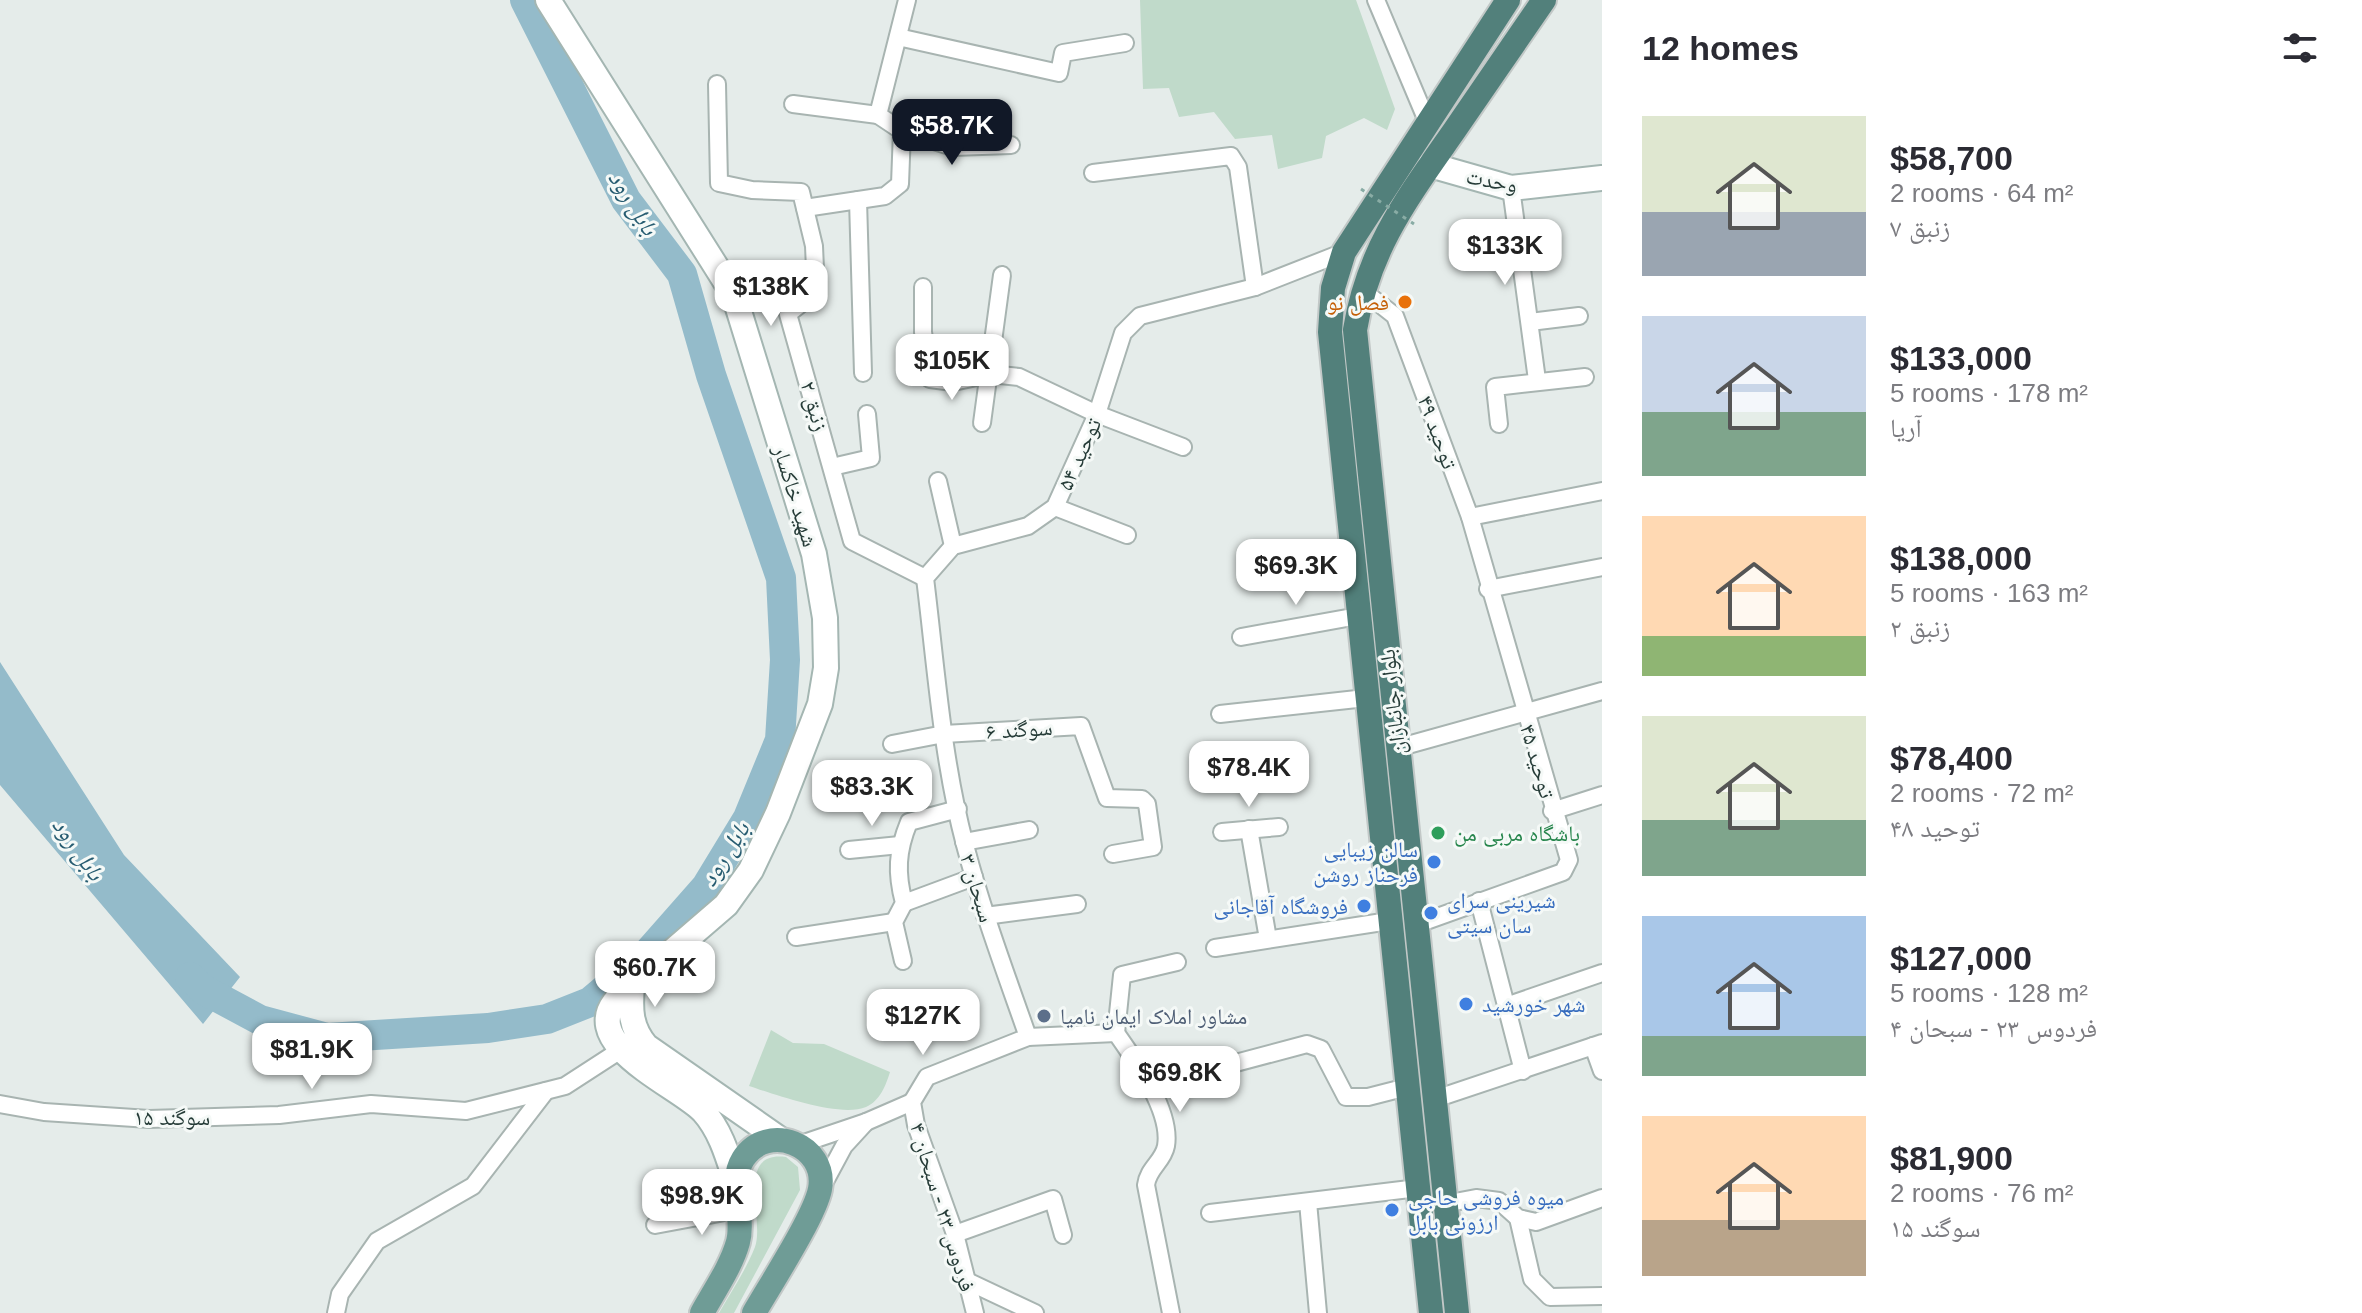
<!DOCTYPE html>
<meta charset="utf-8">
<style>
:root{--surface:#fff;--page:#f2f2f3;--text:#2b2b33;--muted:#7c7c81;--accent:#111827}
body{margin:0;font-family:Helvetica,"Noto Naskh Arabic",sans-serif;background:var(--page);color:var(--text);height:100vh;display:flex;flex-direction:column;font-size:30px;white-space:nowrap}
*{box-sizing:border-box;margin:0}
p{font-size:26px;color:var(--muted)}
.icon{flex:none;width:44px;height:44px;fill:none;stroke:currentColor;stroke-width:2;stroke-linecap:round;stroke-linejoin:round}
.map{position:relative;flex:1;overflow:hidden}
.drawer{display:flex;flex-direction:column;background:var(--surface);width:760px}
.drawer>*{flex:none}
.price{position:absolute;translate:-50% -68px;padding:0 18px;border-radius:16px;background:#fff;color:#222;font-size:26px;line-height:52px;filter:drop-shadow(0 2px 4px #0008)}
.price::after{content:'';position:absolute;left:50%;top:48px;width:24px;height:18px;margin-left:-12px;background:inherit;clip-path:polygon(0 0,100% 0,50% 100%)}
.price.selected{background:var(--accent);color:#fff}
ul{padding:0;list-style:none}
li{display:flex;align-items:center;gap:24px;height:200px;padding:0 40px}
li span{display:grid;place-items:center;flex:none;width:224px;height:160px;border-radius:0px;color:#555}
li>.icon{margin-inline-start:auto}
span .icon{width:96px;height:96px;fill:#fffc;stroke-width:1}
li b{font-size:34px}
h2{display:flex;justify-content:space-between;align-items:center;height:96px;padding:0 40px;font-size:34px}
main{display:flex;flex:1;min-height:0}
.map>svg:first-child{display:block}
.green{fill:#c0daca}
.water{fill:#94bbca}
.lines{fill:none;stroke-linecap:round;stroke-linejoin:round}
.river{stroke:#94bbca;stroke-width:30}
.minor-casing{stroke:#a8b4b1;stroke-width:20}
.secondary-casing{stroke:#a4b6b2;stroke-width:28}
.primary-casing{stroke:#c2c8c7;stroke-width:28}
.trunk-casing{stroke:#c2c8c7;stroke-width:28}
.minor{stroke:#fff;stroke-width:16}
.secondary{stroke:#fff;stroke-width:24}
.primary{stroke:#6f9c96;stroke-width:24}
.trunk{stroke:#52807b;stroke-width:24}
.path-bridge{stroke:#89aca5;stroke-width:3;stroke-dasharray:4 6;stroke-linecap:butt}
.food-dot{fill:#e8710a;stroke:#f5f9f7;stroke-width:3}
.leisure-dot{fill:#2e9e5b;stroke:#f5f9f7;stroke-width:3}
.shop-dot{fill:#3f7fe0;stroke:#f5f9f7;stroke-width:3}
.service-dot{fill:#5c6f8a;stroke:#f5f9f7;stroke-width:3}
.labels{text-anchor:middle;stroke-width:6;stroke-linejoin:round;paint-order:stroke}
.street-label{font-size:22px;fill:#263c38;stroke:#f5f9f7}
.food-label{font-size:22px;fill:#c56008;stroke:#f5f9f7;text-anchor:end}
.leisure-label{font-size:22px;fill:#27864d;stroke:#f5f9f7;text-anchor:start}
.shop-label{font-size:22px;fill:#366cbe;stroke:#f5f9f7;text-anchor:start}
.service-label{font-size:22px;fill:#4e5e75;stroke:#f5f9f7;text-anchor:start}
.water-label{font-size:24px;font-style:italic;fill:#275c71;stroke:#f5f9f7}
</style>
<main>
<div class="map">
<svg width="1602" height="1313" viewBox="0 0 1602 1313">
<rect width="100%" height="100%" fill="#e5ecea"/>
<g class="green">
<polygon points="1140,0 1356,0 1395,109 1387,130 1364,118 1326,136 1322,158 1278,169 1272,135 1235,139 1214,112 1179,117 1169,88 1143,89"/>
<path d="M771,1030L793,1043L824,1044L890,1072C886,1085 880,1101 866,1107C840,1118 776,1095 749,1086Z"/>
<path d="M786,1157L798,1167L800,1190L734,1313H719C731,1292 746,1270 755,1247C765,1220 734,1150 786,1157Z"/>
</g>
<polygon class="water" points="0,662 124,855 240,977 203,1024 0,785"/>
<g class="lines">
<polyline class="river" points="190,977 204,990 260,1020 327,1038 488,1028 547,1019 590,1002 647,954 706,887 748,818 780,740 785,660 781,578 711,375 682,274 626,200 525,0"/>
<defs>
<g id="minor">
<polyline points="1376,0 1427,121"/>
<polyline points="898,37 1059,73 1063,53 1125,43"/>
<polyline points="717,84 719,183 752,190 801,192 814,246 816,292 788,314 852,541 925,578"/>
<polyline points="793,104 878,115"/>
<polyline points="902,131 953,147 1011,145"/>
<polyline points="1093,173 1231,156 1238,167 1255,287"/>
<polyline points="1511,188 1537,380"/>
<polyline points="858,200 863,373"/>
<polyline points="805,208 885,196 900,184 902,131 878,115 907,0"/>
<polyline points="923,287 923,332 930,379 953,382 991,374 1019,377 1097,414 1183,447"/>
<polyline points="1362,290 1395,316 1470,517 1569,860 1563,872 1415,925"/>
<polyline points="1530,322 1579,316"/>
<polyline points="982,423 1002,275"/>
<polyline points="1499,424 1495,387 1585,377"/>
<polyline points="832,467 871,458 867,414"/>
<polyline points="938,481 953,546"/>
<polyline points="1055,507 1127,535"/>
<polyline points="1470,517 1602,491"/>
<polyline points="1488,589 1602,567"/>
<polyline points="1241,637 1358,616"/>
<polyline points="1220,714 1366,698"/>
<polyline points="892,744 944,734 1081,726 1107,798 1142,799 1147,804 1153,847 1113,854"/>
<polyline points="1397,748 1602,691"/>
<polyline points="1552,811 1602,795"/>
<polyline points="1249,829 1268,939"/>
<polyline points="1222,832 1279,827"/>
<polyline points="964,842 1029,830"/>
<polyline points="849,850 900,845"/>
<polyline points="1479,901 1523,1071"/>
<polyline points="904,903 974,877"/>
<polyline points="985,916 1077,904"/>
<polyline points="796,937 894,922"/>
<polyline points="1215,948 1389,921"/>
<path d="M903,961L894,922L904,903C896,873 897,851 909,822L958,809"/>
<polyline points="1506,1006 1602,973"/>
<polyline points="1116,1033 1122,975 1177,962"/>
<path d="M1028,1037C1006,974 982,910 965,845C942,758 936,667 925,578L953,546L1028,526L1055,507L1097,414L1123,333L1140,316L1255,287L1344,252"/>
<polyline points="1593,1046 1602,1071"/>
<polyline points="1153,1085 1307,1044 1321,1049 1346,1097 1368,1097 1407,1087"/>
<polyline points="1432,1100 1602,1043"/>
<polyline points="0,1104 44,1112 149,1119 279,1115 371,1104 466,1111 565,1086 619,1051"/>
<polyline points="866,1122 912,1102"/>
<polyline points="798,1145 866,1122 844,1146 822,1187"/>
<polyline points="1308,1202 1318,1313"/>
<polyline points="1444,1204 1476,1198 1499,1201 1518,1218 1536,1222 1602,1198"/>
<polyline points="1210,1213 1418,1188"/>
<polyline points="1518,1218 1532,1279 1550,1297 1602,1296"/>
<polyline points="655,1225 741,1209"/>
<polyline points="955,1234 1053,1199 1063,1235"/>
<polyline points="967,1281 1035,1313"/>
<polyline points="336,1313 340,1294 377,1241 473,1186 546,1091"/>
<path d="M975,1313L955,1234L916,1125L912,1102L927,1077L1028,1037L1116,1033C1135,1060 1172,1111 1166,1146C1163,1162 1148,1168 1146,1185L1171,1313"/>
</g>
<g id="secondary">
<polyline points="548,0 734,295 814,554 825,618 826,668 820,704 778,813 751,870 726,905 632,986"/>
<polyline points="1430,165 1511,188 1602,178"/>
<path d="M736,1182C728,1157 721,1131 703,1111C680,1087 582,1046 614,1003C618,997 626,991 632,986C630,1009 630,1027 646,1046L781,1140"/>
</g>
<path id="primary" d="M702,1313C714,1291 731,1267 738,1242C745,1216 728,1183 743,1159C767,1121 828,1145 820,1189C815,1216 770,1285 754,1313"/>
<g id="trunk">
<polyline points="1431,1313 1330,332 1333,288 1344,252 1508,0"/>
<path d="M1457,1313L1355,330C1368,249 1408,197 1454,131C1484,87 1514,44 1544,0"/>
</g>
</defs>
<use href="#minor" class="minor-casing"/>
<use href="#secondary" class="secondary-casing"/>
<use href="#primary" class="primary-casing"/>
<use href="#trunk" class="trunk-casing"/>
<use href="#minor" class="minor"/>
<use href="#secondary" class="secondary"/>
<use href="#primary" class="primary"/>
<use href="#trunk" class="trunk"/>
<polyline class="path-bridge" points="1361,189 1414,224"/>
</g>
<circle class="food-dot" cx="1405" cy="302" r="8"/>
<circle class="leisure-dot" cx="1438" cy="833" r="8"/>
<g class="shop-dot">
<circle cx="1434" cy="862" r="8"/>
<circle cx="1364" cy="906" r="8"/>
<circle cx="1431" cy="913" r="8"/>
<circle cx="1466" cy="1004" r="8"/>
<circle cx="1392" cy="1210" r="8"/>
</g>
<circle class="service-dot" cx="1044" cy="1016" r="8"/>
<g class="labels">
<g class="street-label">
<text transform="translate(1492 180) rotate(11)" y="8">وحدت</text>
<text transform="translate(815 406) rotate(74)" y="8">زنبق ۲</text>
<text transform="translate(1438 432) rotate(70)" y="8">توحید ۴۹</text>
<text transform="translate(1079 454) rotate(-66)" y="8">توحید ۵۴</text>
<text transform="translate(796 496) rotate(73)" y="8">شهید خاکسار</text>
<text transform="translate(1392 702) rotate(-96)" y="8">بلوار جانبازان</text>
<text transform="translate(1019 729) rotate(-4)" y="8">سوگند ۶</text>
<text transform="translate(1538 761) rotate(74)" y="8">توحید ۴۵</text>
<text transform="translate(978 888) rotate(73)" y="8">سبحان ۳</text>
<text x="172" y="1125">سوگند ۱۵</text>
<text transform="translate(943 1207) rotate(73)" y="8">فردوس ۲۳ - سبحان ۴</text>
</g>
<g class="food-label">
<text x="1389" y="310">فصل نو</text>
</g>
<g class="leisure-label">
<text x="1454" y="841">باشگاه مربی من</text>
</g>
<g class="shop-label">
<text x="1418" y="857" text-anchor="end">سالن زیبایی<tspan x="1418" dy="25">فرحناز روشن</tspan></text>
<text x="1447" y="908">شیرینی سرای<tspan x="1447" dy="25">سان سیتی</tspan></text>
<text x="1348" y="914" text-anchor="end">فروشگاه آقاجانی</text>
<text x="1482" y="1012">شهر خورشید</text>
<text x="1408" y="1205">میوه فروشی حاجی<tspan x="1408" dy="25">ارزونی بابل</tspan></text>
</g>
<g class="service-label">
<text x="1060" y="1024">مشاور املاک ایمان نامیا</text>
</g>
<g class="water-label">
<text transform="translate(633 203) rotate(58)" y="8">بابل رود</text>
<text transform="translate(78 849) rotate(55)" y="8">بابل رود</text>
<text transform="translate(725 854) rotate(-58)" y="8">بابل رود</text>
</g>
</g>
</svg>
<b class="price selected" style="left:952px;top:167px">$58.7K</b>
<b class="price" style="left:1505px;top:287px">$133K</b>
<b class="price" style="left:771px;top:328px">$138K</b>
<b class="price" style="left:952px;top:402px">$105K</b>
<b class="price" style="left:1296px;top:607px">$69.3K</b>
<b class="price" style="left:1249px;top:809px">$78.4K</b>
<b class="price" style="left:872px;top:828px">$83.3K</b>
<b class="price" style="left:655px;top:1009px">$60.7K</b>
<b class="price" style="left:923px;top:1057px">$127K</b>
<b class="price" style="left:312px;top:1091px">$81.9K</b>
<b class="price" style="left:1180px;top:1114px">$69.8K</b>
<b class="price" style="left:702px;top:1237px">$98.9K</b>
</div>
<section class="drawer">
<h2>12 homes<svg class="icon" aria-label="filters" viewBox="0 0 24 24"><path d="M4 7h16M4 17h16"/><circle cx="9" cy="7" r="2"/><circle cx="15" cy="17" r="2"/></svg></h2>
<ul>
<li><span style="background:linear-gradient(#dfe7d0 60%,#9aa5b1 0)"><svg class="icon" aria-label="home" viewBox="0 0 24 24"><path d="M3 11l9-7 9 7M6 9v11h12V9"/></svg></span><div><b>$58,700</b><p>2 rooms · 64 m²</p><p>زنبق ۷</p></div></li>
<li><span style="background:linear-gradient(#c9d6e8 60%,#7fa58c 0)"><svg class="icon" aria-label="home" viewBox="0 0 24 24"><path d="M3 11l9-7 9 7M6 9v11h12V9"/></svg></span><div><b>$133,000</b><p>5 rooms · 178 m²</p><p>آریا</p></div></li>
<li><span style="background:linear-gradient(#ffd9b3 75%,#8fb573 0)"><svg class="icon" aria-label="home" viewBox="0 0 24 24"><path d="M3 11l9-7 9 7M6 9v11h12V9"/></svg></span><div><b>$138,000</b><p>5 rooms · 163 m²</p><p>زنبق ۲</p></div></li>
<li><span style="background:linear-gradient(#dfe7d0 65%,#7fa58c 0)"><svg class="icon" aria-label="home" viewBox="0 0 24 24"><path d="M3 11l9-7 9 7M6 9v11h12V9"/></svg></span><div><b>$78,400</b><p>2 rooms · 72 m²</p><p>توحید ۴۸</p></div></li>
<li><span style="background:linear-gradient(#a9c7e8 75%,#7fa58c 0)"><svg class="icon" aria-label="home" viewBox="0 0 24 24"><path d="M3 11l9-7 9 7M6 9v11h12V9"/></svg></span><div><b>$127,000</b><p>5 rooms · 128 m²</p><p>فردوس ۲۳ - سبحان ۴</p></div></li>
<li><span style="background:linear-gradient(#ffd9b3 65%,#b9a48a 0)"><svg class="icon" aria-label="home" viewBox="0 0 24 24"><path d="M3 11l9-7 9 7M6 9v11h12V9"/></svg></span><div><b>$81,900</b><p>2 rooms · 76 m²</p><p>سوگند ۱۵</p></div></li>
</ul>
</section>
</main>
